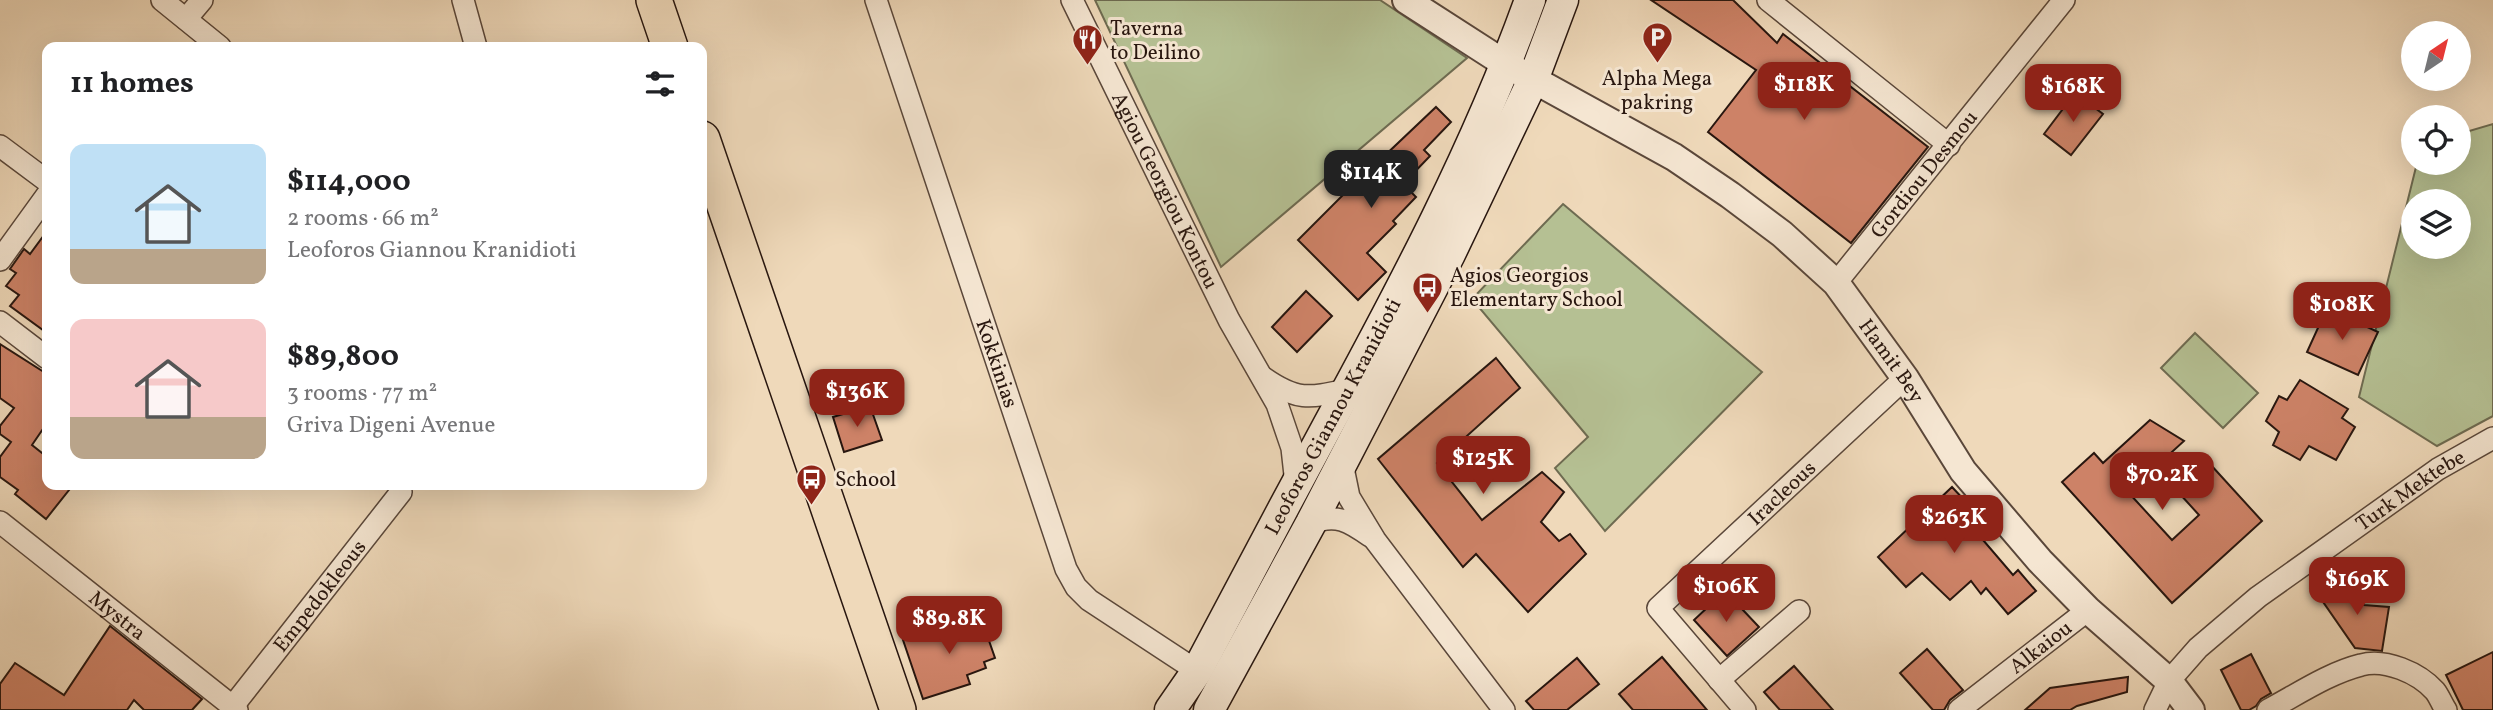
<!DOCTYPE html>
<meta charset="utf-8">
<style>
:root{--surface:#fff;--page:#f2f2f2;--text:#202124;--muted:#757577;--accent:#8f2418}
body{margin:0;font-family:Vollkorn,serif;background:var(--page);color:var(--text);height:100vh;display:flex;flex-direction:column;font-size:26px;white-space:nowrap}
*{box-sizing:border-box;margin:0}
p{font-size:23px;color:var(--muted)}
.icon{flex:none;width:38px;height:38px;fill:none;stroke:currentColor;stroke-width:2;stroke-linecap:round;stroke-linejoin:round}
.map{position:relative;flex:1;overflow:hidden}
.side{position:absolute;left:42px;top:42px;width:665px;height:448px;display:flex;flex-direction:column;background:var(--surface);border-radius:14px;box-shadow:0 7px 28px #0002}
.side>*{flex:none}
.needle{width:46px;rotate:35deg}
.controls{position:absolute;left:2401px;top:21px;display:grid;gap:14px}
.controls a{display:grid;place-items:center;width:70px;height:70px;border-radius:50%;background:var(--surface);box-shadow:0 7px 28px #0002;font-size:35px}
.price{position:absolute;translate:-50% -60px;padding:0 16px;border-radius:14px;background:var(--accent);color:#fff;font-size:23px;line-height:46px;filter:drop-shadow(0 2px 4px #0008)}
.price::after{content:'';position:absolute;left:50%;top:42px;width:21px;height:16px;margin-left:-10px;background:inherit;clip-path:polygon(0 0,100% 0,50% 100%)}
.price.on{background:#222;color:#fff}
ul{padding:0;list-style:none}
li{display:flex;align-items:center;gap:21px;height:175px;padding:0 28px}
li span{display:grid;place-items:center;flex:none;width:196px;height:140px;border-radius:14px;color:#555}
li>.icon{margin-inline-start:auto}
span .icon{width:84px;height:84px;fill:#fffc;stroke-width:1}
li b{font-size:30px}
h2{display:flex;justify-content:space-between;align-items:center;height:84px;padding:0 28px;font-size:30px}
.map>svg:first-child{display:block}
.green{fill:#b5c093;stroke:#6e6b51;stroke-width:2;fill-rule:evenodd}
.building{fill:#cd8267;stroke:#28160f;stroke-width:2}
.lines{fill:none;stroke-linecap:round;stroke-linejoin:round}
.minor-casing{stroke:#5a473a;stroke-width:24}
.tertiary-casing{stroke:#5a473a;stroke-width:30}
.secondary-casing{stroke:#28160f;stroke-width:33}
.trunk-casing{stroke:#28160f;stroke-width:38}
.minor{stroke:#f5e6d2;stroke-width:21}
.tertiary{stroke:#f5e6d2;stroke-width:26}
.secondary{stroke:#f5e6d2;stroke-width:30}
.trunk{stroke:#efd9ba;stroke-width:35}
.labels{text-anchor:middle;stroke-width:6;stroke-linejoin:round;paint-order:stroke}
.poi-label{font-size:21px;fill:#28160f;stroke:#f5e6d2;text-anchor:start}
.street-label{font-size:21px;fill:#28160f;stroke:#f5e6d2}
</style>
<div class="map">
<svg width="2493" height="710" viewBox="0 0 2493 710">
<rect width="100%" height="100%" fill="#efd9ba"/>
<filter id="stains"><feTurbulence type="fractalNoise" baseFrequency=".00286" numOctaves="4"/><feColorMatrix values="0 0 0 0 .2 0 0 0 0 .09 0 0 0 0 .02 0 0 0 .5 -.17"/></filter>
<radialGradient id="worn" r=".72"><stop offset=".6" stop-color="#630" stop-opacity="0"/><stop offset="1" stop-color="#630" stop-opacity=".3"/></radialGradient>
<g class="green">
<polygon points="1095,0 1380,0 1467,58 1221,267"/>
<path d="M2493,124V416L2437,446L2359,397L2417,163H2459V134ZM2413,201H2459V247H2413Z"/>
<polygon points="1563,204 1762,372 1605,531 1555,468 1588,437 1472,299"/>
<polygon points="2195,333 2258,393 2223,428 2161,368"/>
</g>
<g class="building">
<polygon points="1651,0 1733,0 1777,43 1783,34 1928,147 1851,243 1708,132 1756,70"/>
<polygon points="2075,93 2103,114 2071,155 2044,134"/>
<polygon points="1436,107 1451,122 1424,150 1430,156 1403,184 1416,197 1393,221 1396,224 1367,253 1386,272 1358,300 1298,240 1356,182 1353,180 1375,157 1379,161"/>
<polygon points="47,231 47,333 10,306 19,295 6,286 16,273 10,269 24,249 30,254"/>
<polygon points="1306,291 1332,316 1297,352 1272,327"/>
<polygon points="2327,308 2378,332 2358,375 2307,352"/>
<polygon points="0,344 47,374 47,423 32,445 47,457 47,485 73,485 46,519 15,494 18,490 0,477 0,457 11,442 0,434 0,426 14,408 0,398"/>
<polygon points="1496,358 1520,388 1437,463 1482,520 1542,472 1564,492 1541,522 1559,541 1570,534 1586,554 1528,612 1476,554 1463,567 1378,459"/>
<polygon points="2300,380 2348,409 2342,418 2355,427 2336,460 2309,446 2300,460 2273,445 2279,432 2266,421 2279,396 2287,400"/>
<polygon points="870,406 882,440 844,452 833,417"/>
<polygon points="2150,420 2184,441 2128,492 2172,540 2199,515 2179,493 2210,464 2262,521 2172,603 2062,482 2094,453 2103,463"/>
<polygon points="1952,487 1980,517 1971,526 2013,575 2018,570 2036,591 2008,614 1986,588 1981,594 1971,581 1950,600 1922,573 1906,587 1878,557"/>
<polygon points="2349,580 2364,605 2389,607 2382,651 2355,648 2319,596"/>
<polygon points="1725,591 1759,627 1727,656 1694,620"/>
<polygon points="980,615 995,658 984,662 986,668 967,675 970,684 923,699 903,640"/>
<polygon points="110,626 202,699 192,710 144,710 134,700 127,710 0,710 0,684 15,663 64,695"/>
<polygon points="1927,649 1963,690 1950,700 1944,710 1933,710 1900,673"/>
<polygon points="2493,652 2493,710 2463,710 2446,675"/>
<polygon points="2251,654 2271,693 2261,699 2256,706 2249,710 2241,710 2221,670"/>
<polygon points="1662,657 1707,710 1633,710 1619,694"/>
<polygon points="1577,658 1599,684 1567,710 1534,710 1526,701"/>
<polygon points="1794,666 1833,710 1780,710 1764,692"/>
<polygon points="2128,677 2127,692 2077,706 2070,710 2025,710 2050,688"/>
</g>
<g class="lines">
<defs>
<g id="minor">
<polyline points="162,0 220,47"/>
<polyline points="463,0 476,47"/>
<path id="s1" d="M876,0L1066,569L1076,587L1089,600L1197,671"/>
<path id="s2" d="M1072,0L1229,320L1277,404L1292,448L1296,484"/>
<polyline points="1768,0 1949,145"/>
<polyline points="186,19 202,0"/>
<polyline points="0,146 47,181"/>
<polyline points="0,260 47,195"/>
<path id="s3" d="M1836,283L2064,0"/>
<polyline points="0,322 47,358"/>
<path d="M1264,378C1297,401 1309,398 1347,390"/>
<polyline points="1342,463 1349,497 1375,540 1504,710"/>
<path id="s4" d="M0,522L237,710"/>
<path d="M1311,523C1336,513 1349,521 1370,536"/>
<polyline points="1719,680 1799,611"/>
<path id="s5" d="M233,706L401,492L399,485"/>
<path id="s6" d="M1745,710L1658,608L1905,378"/>
<path id="s7" d="M1959,710L2088,610"/>
<path id="s8" d="M2155,710L2169,681L2198,648L2258,597L2438,469L2493,438"/>
<path d="M2268,710C2298,694 2329,673 2361,665C2385,658 2419,673 2435,691C2439,696 2442,704 2446,710"/>
</g>
<g id="tertiary">
<path id="s9" d="M1406,0L1507,65L1674,157L1730,195L1782,234L1836,283L1905,378L1963,471L2040,561L2088,610L2169,681L2191,710"/>
</g>
<g id="secondary">
<path id="s10" d="M1170,710L1197,671C1240,590 1283,508 1327,427C1402,289 1477,148 1530,0"/>
<polyline points="1209,710 1311,523 1450,254 1533,80 1563,0"/>
</g>
<g id="trunk">
<polyline points="654,0 670,47"/>
<polyline points="702,139 898,710"/>
</g>
</defs>
<use href="#minor" class="minor-casing"/>
<use href="#tertiary" class="tertiary-casing"/>
<use href="#secondary" class="secondary-casing"/>
<use href="#trunk" class="trunk-casing"/>
<use href="#minor" class="minor"/>
<use href="#tertiary" class="tertiary"/>
<use href="#secondary" class="secondary"/>
<use href="#trunk" class="trunk"/>
</g>
<defs>
<symbol id="parking-pin" viewBox="-11 -11 22 30"><path d="M0 17L-7.5 6A9.5 9.5 0 1 1 7.5 6Z" fill="#8f2418" stroke="#f5e6d2"/><path d="M-3.5-5.5H1a3.5 3.5 0 0 1 0 7H-1V5.5H-3.5ZM-1-3.4V-.6H.8a1.4 1.4 0 0 0 0-2.8Z" fill="#fff"/></symbol>
<symbol id="restaurant-pin" viewBox="-11 -11 22 30"><path d="M0 17L-7.5 6A9.5 9.5 0 1 1 7.5 6Z" fill="#8f2418" stroke="#f5e6d2"/><path d="M-5-6h1v4h1v-4h1v4h1v-4h1v5L-1.5 .5V6h-2V.5L-5-1ZM5-6V6H3V1.5H1.5Q1.5-4 5-6Z" fill="#fff"/></symbol>
<symbol id="bus-pin" viewBox="-11 -11 22 30"><path d="M0 17L-7.5 6A9.5 9.5 0 1 1 7.5 6Z" fill="#8f2418" stroke="#f5e6d2"/><path d="M-5-6H5V4H4V6H2V4H-2V6H-4V4H-5ZM-3.5-4V0h7V-4ZM-3.5 1.2v1.5H-2V1.2ZM2 1.2v1.5H3.5V1.2Z" fill="#fff"/></symbol>
</defs>
<g fill-rule="evenodd">
<use href="#parking-pin" x="1640" y="20" width="35" height="47"/>
<use href="#restaurant-pin" x="1070" y="22" width="35" height="47"/>
<use href="#bus-pin" x="1410" y="270" width="35" height="47"/>
<use href="#bus-pin" x="794" y="462" width="35" height="47"/>
</g>
<g class="labels">
<g class="poi-label">
<text x="1110" y="35">Taverna<tspan x="1110" dy="24">to Deilino</tspan></text>
<text x="1657" y="85" text-anchor="middle">Alpha Mega<tspan x="1657" dy="24">pakring</tspan></text>
<text x="1450" y="282">Agios Georgios<tspan x="1450" dy="24">Elementary School</tspan></text>
<text x="835" y="486">School</text>
</g>
<g class="street-label">
<text dy="7" stroke="none"><textPath href="#s3" startOffset="140">Gordiou Desmou</textPath></text>
<text dy="7" stroke="none"><textPath href="#s2" startOffset="212">Agiou Georgiou Kontou</textPath></text>
<text dy="7" stroke="none"><textPath href="#s9" startOffset="612">Hamit Bey</textPath></text>
<text dy="7" stroke="none"><textPath href="#s1" startOffset="383">Kokkinias</textPath></text>
<text dy="7" stroke="none"><textPath href="#s10" startOffset="336">Leoforos Giannou Kranidioti</textPath></text>
<text dy="7" stroke="none"><textPath href="#s8" startOffset="341">Turk Mektebe</textPath></text>
<text dy="7" stroke="none"><textPath href="#s6" startOffset="303">Iracleous</textPath></text>
<text dy="7" stroke="none"><textPath href="#s5" startOffset="140">Empedokleous</textPath></text>
<text dy="7" stroke="none"><textPath href="#s4" startOffset="150">Mystra</textPath></text>
<text dy="7" stroke="none"><textPath href="#s7" startOffset="103">Alkaiou</textPath></text>
</g>
</g>
<rect width="100%" height="100%" filter="url(#stains)"/>
<rect width="100%" height="100%" fill="url(#worn)"/>
</svg>
<div class="controls">
<a><svg class="needle" viewBox="-14 -14 28 28"><path d="M0-13l5 13h-10z" fill="#e53935"/><path d="M0 13l5-13h-10z" fill="#757577"/></svg></a>
<a><svg class="icon" aria-label="locate" viewBox="0 0 24 24"><circle cx="12" cy="12" r="6"/><path d="M12 2v4M12 18v4M2 12h4M18 12h4"/></svg></a>
<a><svg class="icon" aria-label="layers" viewBox="0 0 24 24"><path d="M12 4l9 5-9 5-9-5zM3 14l9 5 9-5"/></svg></a>
</div>
<b class="price" style="left:1804px;top:122px">$118K</b>
<b class="price" style="left:2073px;top:124px">$168K</b>
<b class="price on" style="left:1371px;top:210px">$114K</b>
<b class="price" style="left:2342px;top:342px">$108K</b>
<b class="price" style="left:857px;top:429px">$136K</b>
<b class="price" style="left:1483px;top:496px">$125K</b>
<b class="price" style="left:2162px;top:512px">$70.2K</b>
<b class="price" style="left:1954px;top:555px">$263K</b>
<b class="price" style="left:2357px;top:617px">$169K</b>
<b class="price" style="left:1726px;top:624px">$106K</b>
<b class="price" style="left:949px;top:656px">$89.8K</b>
<section class="side">
<h2>11 homes<svg class="icon" aria-label="filters" viewBox="0 0 24 24"><path d="M4 7h16M4 17h16"/><circle cx="9" cy="7" r="2"/><circle cx="15" cy="17" r="2"/></svg></h2>
<ul>
<li><span style="background:linear-gradient(#bfe0f5 75%,#b9a48a 0)"><svg class="icon" aria-label="home" viewBox="0 0 24 24"><path d="M3 11l9-7 9 7M6 9v11h12V9"/></svg></span><div><b>$114,000</b><p>2 rooms · 66 m²</p><p>Leoforos Giannou Kranidioti</p></div></li>
<li><span style="background:linear-gradient(#f6c9c9 70%,#b9a48a 0)"><svg class="icon" aria-label="home" viewBox="0 0 24 24"><path d="M3 11l9-7 9 7M6 9v11h12V9"/></svg></span><div><b>$89,800</b><p>3 rooms · 77 m²</p><p>Griva Digeni Avenue</p></div></li>
</ul>
</section>
</div>
